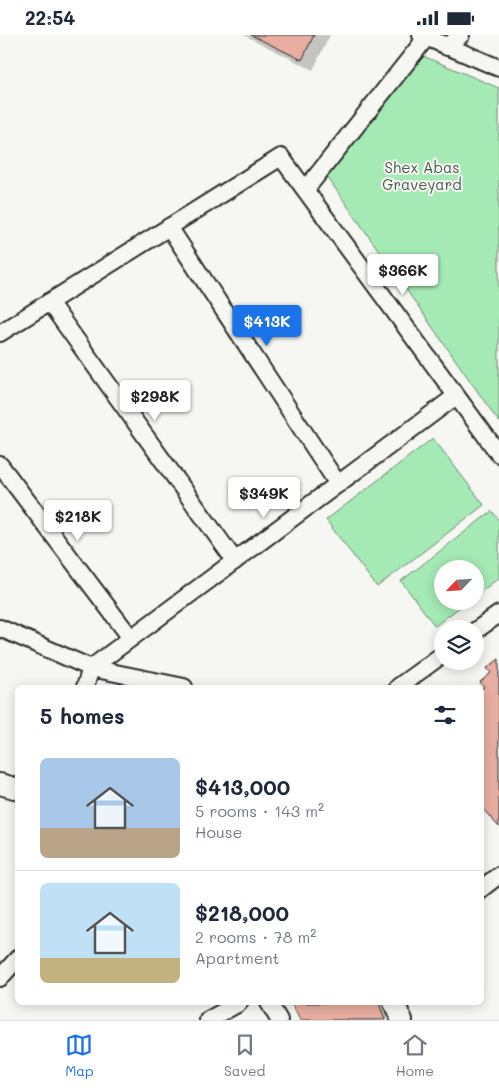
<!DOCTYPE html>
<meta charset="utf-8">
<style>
:root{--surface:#fff;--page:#f6f6f7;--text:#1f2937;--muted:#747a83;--line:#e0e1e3;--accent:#1a73e8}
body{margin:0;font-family:Mali,sans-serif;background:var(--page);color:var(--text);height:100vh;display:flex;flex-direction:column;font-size:19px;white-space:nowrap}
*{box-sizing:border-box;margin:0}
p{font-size:16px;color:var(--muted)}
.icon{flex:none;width:28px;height:28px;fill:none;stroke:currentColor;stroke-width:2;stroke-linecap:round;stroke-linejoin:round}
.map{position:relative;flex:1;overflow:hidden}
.details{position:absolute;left:15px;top:650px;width:469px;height:320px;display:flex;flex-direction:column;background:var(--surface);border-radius:8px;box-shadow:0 2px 12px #0003}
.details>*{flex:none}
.needle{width:32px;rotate:245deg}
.buttons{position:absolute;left:434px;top:525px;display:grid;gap:10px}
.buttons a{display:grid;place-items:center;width:50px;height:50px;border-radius:50%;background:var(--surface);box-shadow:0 2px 12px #0003;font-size:25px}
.price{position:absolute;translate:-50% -42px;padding:0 11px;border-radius:5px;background:#fff;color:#222;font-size:16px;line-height:32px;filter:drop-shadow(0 1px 2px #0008)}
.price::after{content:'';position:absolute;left:50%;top:30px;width:15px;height:11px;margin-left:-8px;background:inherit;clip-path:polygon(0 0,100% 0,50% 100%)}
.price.active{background:var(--accent);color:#fff}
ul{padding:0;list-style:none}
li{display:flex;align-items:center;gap:15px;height:125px;padding:0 25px}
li+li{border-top:1px solid var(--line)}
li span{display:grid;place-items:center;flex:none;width:140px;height:100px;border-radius:8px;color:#555}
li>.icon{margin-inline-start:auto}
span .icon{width:60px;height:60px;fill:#fffc;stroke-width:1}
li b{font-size:21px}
h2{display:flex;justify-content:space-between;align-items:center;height:60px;padding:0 25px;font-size:21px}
.status{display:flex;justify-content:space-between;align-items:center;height:35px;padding:0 25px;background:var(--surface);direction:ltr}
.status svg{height:14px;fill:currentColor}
.tab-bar{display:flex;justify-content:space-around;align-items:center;height:70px;border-top:1px solid var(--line);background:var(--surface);font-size:14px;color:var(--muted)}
.tab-bar a{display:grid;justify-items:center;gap:2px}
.tab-bar .active{color:var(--accent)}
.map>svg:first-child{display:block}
.green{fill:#a5e9b4;stroke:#688a70}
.shadow{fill:#0003}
.building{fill:#e7aea1;stroke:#2b2b2b}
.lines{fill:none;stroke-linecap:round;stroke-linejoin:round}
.minor-casing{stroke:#2b2b2b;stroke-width:20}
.tertiary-casing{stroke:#2b2b2b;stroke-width:24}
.minor{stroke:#f6f6f2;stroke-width:16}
.tertiary{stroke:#f6f6f2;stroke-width:20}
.labels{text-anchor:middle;stroke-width:4;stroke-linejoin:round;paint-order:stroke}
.park-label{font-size:15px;fill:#4a5a4d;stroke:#f6f6f2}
</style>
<div class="status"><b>22:54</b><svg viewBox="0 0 49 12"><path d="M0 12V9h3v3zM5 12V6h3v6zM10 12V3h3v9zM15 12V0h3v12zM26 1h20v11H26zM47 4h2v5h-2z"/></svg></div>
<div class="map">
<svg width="499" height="985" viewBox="0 0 499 985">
<rect width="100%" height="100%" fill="#f6f6f2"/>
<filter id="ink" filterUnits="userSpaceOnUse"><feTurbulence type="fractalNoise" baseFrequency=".02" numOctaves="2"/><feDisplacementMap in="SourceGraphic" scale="10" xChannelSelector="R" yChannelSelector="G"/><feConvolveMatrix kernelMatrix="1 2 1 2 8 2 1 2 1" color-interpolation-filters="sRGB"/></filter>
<g filter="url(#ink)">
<g class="green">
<polygon points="423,21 499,53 499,387 323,136"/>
<polygon points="433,403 484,470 377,552 326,485"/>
<polygon points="492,476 499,485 499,543 475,561 475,534 442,534 442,566 468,566 435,591 401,546"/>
</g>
<g class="shadow">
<polygon points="244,0 330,0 313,35"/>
<polygon points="292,968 383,968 393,985 301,985"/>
</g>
<g class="building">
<polygon points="251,0 314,0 302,25"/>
<polygon points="499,624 499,792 481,772 481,654 484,652 480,647 491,638 487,633"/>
<polygon points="291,968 379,968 385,985 300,985"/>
</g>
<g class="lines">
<defs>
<g id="minor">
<polyline points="421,0 499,33"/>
<polyline points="447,12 461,0"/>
<polyline points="306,154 426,3"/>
<polyline points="169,192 338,449"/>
<polyline points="49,267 235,526"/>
<polyline points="0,298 281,122 499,419"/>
<polyline points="0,430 131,603"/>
<polyline points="0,593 91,633 184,652"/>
<polyline points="475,596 499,579"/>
<polyline points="85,652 91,633 456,361"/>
<polyline points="398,652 442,620"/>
<polyline points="481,854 499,840"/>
<polyline points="0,943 18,923"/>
<polyline points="269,968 279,985"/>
<polyline points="208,985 239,968"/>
</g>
<g id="tertiary">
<polyline points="0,749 18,754"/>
<polyline points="394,968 402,985"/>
</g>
</defs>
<use href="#minor" class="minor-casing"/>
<use href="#tertiary" class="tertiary-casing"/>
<use href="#minor" class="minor"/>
<use href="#tertiary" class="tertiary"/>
</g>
</g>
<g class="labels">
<g class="park-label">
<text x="422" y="138">Shex Abas<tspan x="422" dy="17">Graveyard</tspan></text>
</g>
</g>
</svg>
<div class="buttons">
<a><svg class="needle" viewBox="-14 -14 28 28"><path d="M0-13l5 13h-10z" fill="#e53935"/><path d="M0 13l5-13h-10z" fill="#747a83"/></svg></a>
<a><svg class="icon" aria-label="layers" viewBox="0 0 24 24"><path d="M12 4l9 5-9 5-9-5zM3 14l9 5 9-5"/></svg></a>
</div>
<b class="price" style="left:403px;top:261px">$366K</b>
<b class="price active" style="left:267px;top:312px">$413K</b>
<b class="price" style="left:155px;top:387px">$298K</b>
<b class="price" style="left:264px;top:484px">$349K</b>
<b class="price" style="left:78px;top:507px">$218K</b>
<section class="details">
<h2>5 homes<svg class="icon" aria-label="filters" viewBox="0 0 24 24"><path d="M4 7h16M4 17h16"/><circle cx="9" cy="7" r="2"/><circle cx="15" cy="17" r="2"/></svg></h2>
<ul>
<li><span style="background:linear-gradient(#a9c7e8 70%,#b9a48a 0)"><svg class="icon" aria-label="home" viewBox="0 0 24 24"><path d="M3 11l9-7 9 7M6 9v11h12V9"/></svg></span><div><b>$413,000</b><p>5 rooms · 143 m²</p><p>House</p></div></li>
<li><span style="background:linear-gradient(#bfe0f5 75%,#c2b280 0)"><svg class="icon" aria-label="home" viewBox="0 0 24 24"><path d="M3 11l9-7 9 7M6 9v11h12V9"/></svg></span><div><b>$218,000</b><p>2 rooms · 78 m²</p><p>Apartment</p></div></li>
</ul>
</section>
</div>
<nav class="tab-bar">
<a class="active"><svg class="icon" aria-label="map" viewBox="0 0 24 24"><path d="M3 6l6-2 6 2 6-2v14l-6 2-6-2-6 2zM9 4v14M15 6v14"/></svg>Map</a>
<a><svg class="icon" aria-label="saved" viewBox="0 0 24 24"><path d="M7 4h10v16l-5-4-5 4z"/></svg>Saved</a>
<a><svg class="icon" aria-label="home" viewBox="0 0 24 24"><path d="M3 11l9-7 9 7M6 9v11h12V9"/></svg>Home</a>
</nav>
